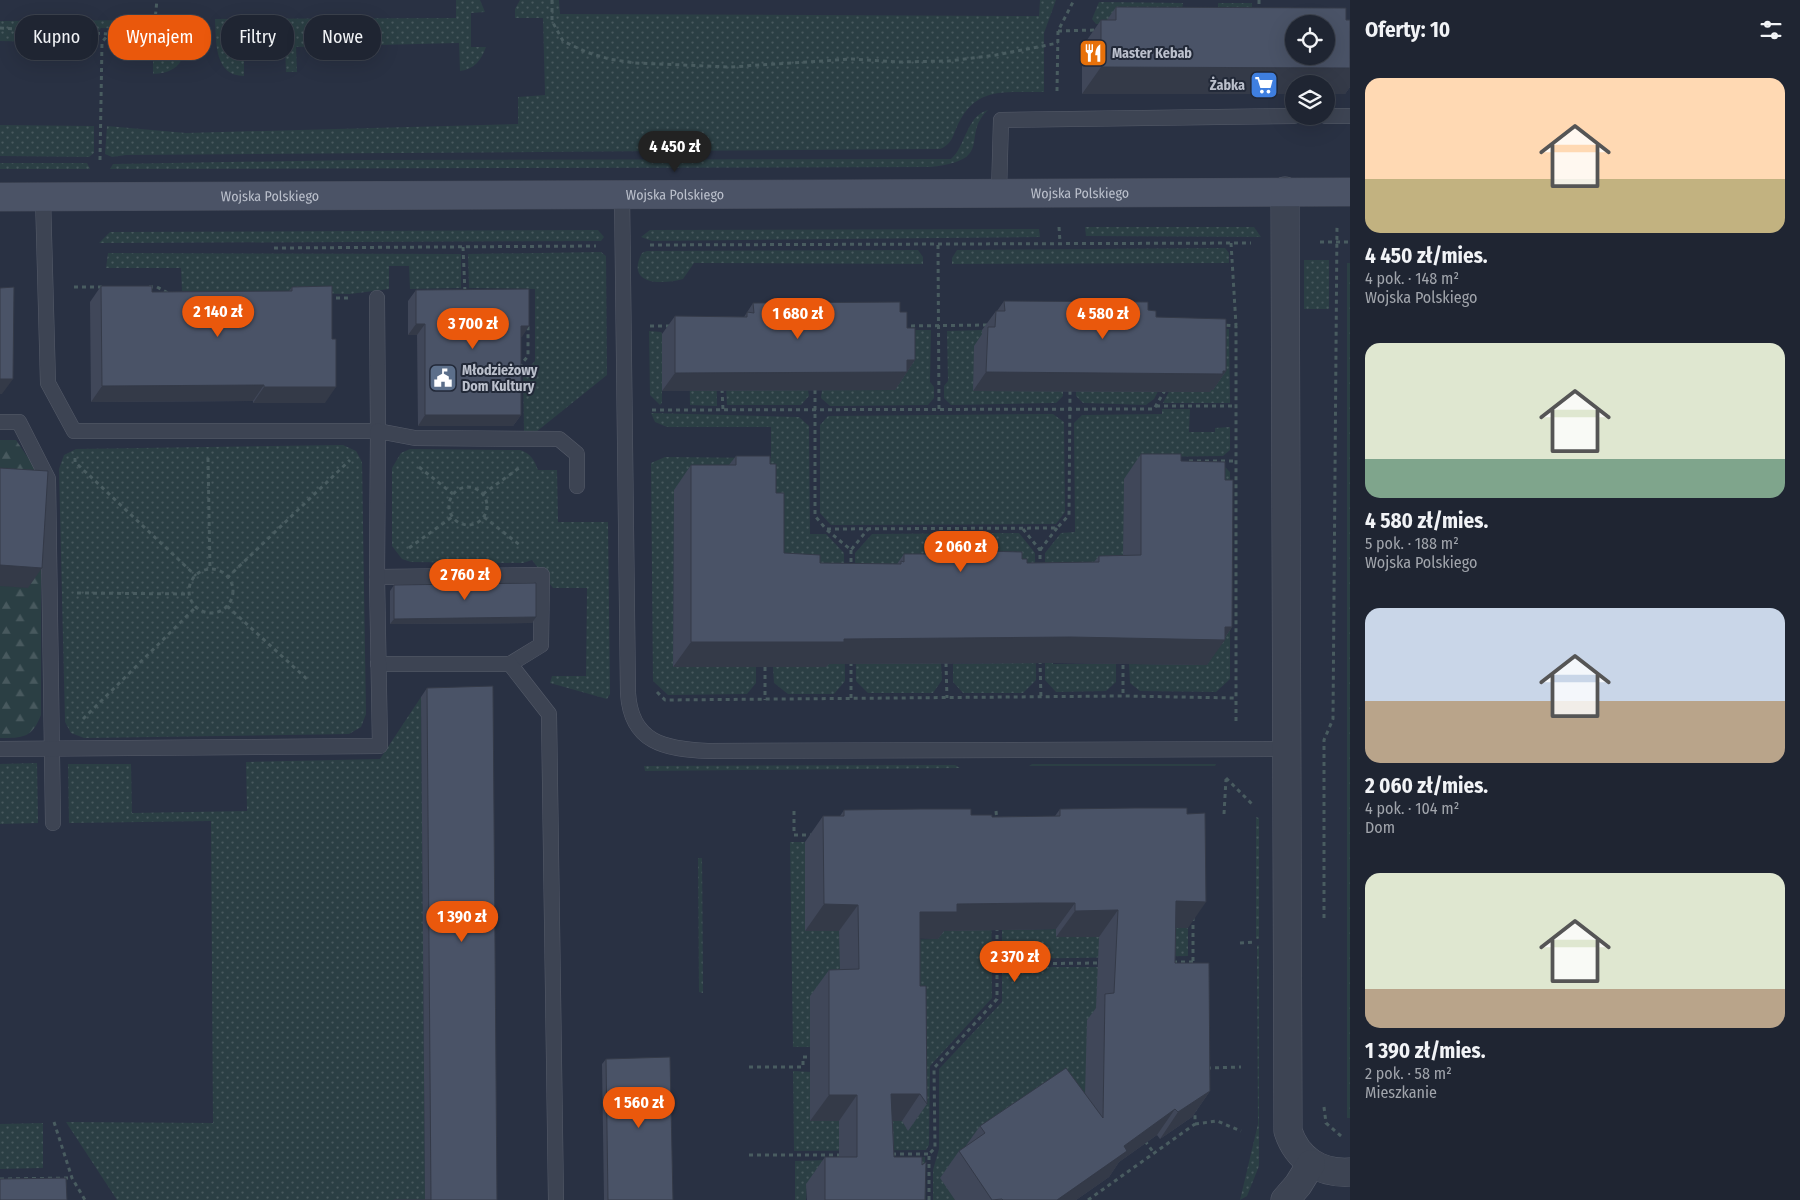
<!DOCTYPE html>
<html lang="pl">
<meta charset="utf-8">
<style>
:root{--surface:#1f2532;--page:#2c313e;--text:#f1f3f6;--muted:#a1a5ac;--line:#3c424d;--accent:#ea580c}
body{margin:0;font-family:"Fira Sans Condensed",sans-serif;background:var(--page);color:var(--text);height:100vh;display:flex;flex-direction:column;font-size:19px;white-space:nowrap}
*{box-sizing:border-box;margin:0}
p{font-size:16px;color:var(--muted)}
.icon{flex:none;width:28px;height:28px;fill:none;stroke:currentColor;stroke-width:2;stroke-linecap:round;stroke-linejoin:round}
.map{position:relative;flex:1;overflow:hidden}
.details{display:flex;flex-direction:column;background:var(--surface);width:450px}
.details>*{flex:none}
.guide{position:absolute;left:15px;top:15px;width:475px;height:45px;display:flex;gap:10px}
.fabs{position:absolute;left:1285px;top:15px;display:grid;gap:10px}
.fabs a{display:grid;place-items:center;width:50px;height:50px;border-radius:50%;background:var(--surface);box-shadow:0 5px 20px #0002,0 0 0 1px var(--line);font-size:25px}
.price{position:absolute;translate:-50% -42px;padding:0 11px;border-radius:18px;background:var(--accent);color:#fff;font-size:16px;line-height:32px;filter:drop-shadow(0 1px 2px #0008)}
.price::after{content:'';position:absolute;left:50%;top:30px;width:15px;height:11px;margin-left:-8px;background:inherit;clip-path:polygon(0 0,100% 0,50% 100%)}
.price.active{background:#222;color:#fff}
ul{padding:0;list-style:none}
li{display:grid;align-content:center;gap:10px;height:265px;padding:0 15px}
li span{display:grid;place-items:center;height:155px;border-radius:15px;color:#555}
li>.icon{margin-inline-start:auto}
span .icon{width:90px;height:90px;fill:#fffc;stroke-width:1}
li b{font-size:21px}
h2{display:flex;justify-content:space-between;align-items:center;height:60px;padding:0 15px;font-size:21px}
.pill{padding:0 18px;border-radius:20px;background:var(--surface);box-shadow:0 5px 20px #0002,0 0 0 1px var(--line);font-size:18px;line-height:45px}
.pill.active{background:var(--accent);color:#fff}
main{display:flex;flex:1;min-height:0}
.map>svg:first-child{display:block}
.green{fill:url(#green-dots)}
.forest{fill:url(#forest-firs)}
.lines{fill:none;stroke-linecap:round;stroke-linejoin:round}
.lane-casing{stroke:#565c6a;stroke-width:16}
.street-casing{stroke:#565c6a;stroke-width:29}
.secondary-casing{stroke:#474d5c;stroke-width:29}
.path{stroke:#495c60;stroke-width:3;stroke-dasharray:4 4;stroke-linecap:butt}
.lane{stroke:#3d4453;stroke-width:15}
.street{stroke:#3d4453;stroke-width:28}
.secondary{stroke:#4b5366;stroke-width:28}
.wall{fill:#404759}
.shaded-wall{fill:#343a48}
.building{fill:#4a5367;stroke:#343a48;fill-rule:evenodd}
.labels{text-anchor:middle;stroke-width:4;stroke-linejoin:round;paint-order:stroke}
.poi-label{font-size:14px;font-weight:bold;fill:#bbc0cc;stroke:#222938;text-anchor:start}
.street-label{font-size:14px;fill:#bbc0cc;stroke:#222938}
</style>
<main>
<div class="map">
<svg width="1350" height="1200" viewBox="0 0 1350 1200">
<defs>
<pattern id="green-dots" width="8" height="8" patternUnits="userSpaceOnUse" patternTransform="scale(1.25)"><rect width="8" height="8" fill="#2b3f44"/><path d="M2 2h.1M6 6h.1" fill="none" stroke="#48595e" stroke-width="1.8" stroke-linecap="round"/></pattern>
<pattern id="forest-firs" width="22" height="20" patternUnits="userSpaceOnUse" patternTransform="scale(1.25)"><rect width="22" height="20" fill="#2b3f44"/><path d="M5 1l3.5 6h-7zM16 11l3.5 6h-7z" fill="#48595e"/></pattern>
</defs>
<rect width="100%" height="100%" fill="#293143"/>
<g class="green">
<path d="M456,0H480L485,12L471,13V47H486C481,60 475,69 460,71L459,43L296,47L297,72H286L285,47L244,48V76C214,76 216,41 215,19L456,18Z"/>
<path d="M520,0H559L560,14L1039,16L1040,0H1056L1044,33V92C1004,93 974,85 956,129C952,139 950,145 940,149L126,155L112,157L105,154L107,126L186,133L518,124V97L545,95L543,18H515V9Z"/>
<polygon points="1099,2 1183,3 1182,11 1218,12 1218,3 1252,3 1252,20 1249,23 1096,24 1092,19"/>
<polygon points="143,20 143,26 122,29 101,28 97,32 96,43 0,41 0,21"/>
<path d="M166,21H186C186,48 188,73 153,74V47L109,43L110,40L149,37Z"/>
<path d="M988,110C960,136 996,160 931,167L110,169L113,164L352,160L951,159C966,146 966,116 988,110Z"/>
<polygon points="0,125 94,126 94,153 89,157 0,156"/>
<polygon points="87,163 90,169 0,169 0,163"/>
<polygon points="1085,227 1254,227 1261,237 1086,236"/>
<polygon points="1039,229 1040,237 652,241 641,237 650,230"/>
<polygon points="598,230 604,237 601,241 99,243 110,232"/>
<polygon points="1225,248 1229,253 1229,263 952,264 952,258 957,250"/>
<path d="M918,250L923,257V264L694,263L683,279C662,285 625,285 642,253L647,251Z"/>
<polygon points="601,252 606,256 607,375 536,432 524,431 523,374 535,361 535,289 469,288 468,254"/>
<polygon points="108,253 461,254 461,288 410,289 409,266 389,266 389,289 350,294 182,291 181,268 106,268"/>
<rect x="1304" y="260" width="25" height="49"/>
<polygon points="1229,329 1230,403 1163,403 1177,376 1189,390 1213,390 1212,330"/>
<polygon points="716,330 717,406 690,405 689,334"/>
<polygon points="894,330 931,330 930,382 934,387 934,398 928,405 830,406 821,398 822,390"/>
<polygon points="982,330 982,345 1063,391 1063,396 1056,403 951,405 944,398 944,386 948,381 947,331"/>
<polygon points="649,331 661,332 662,334 662,403 660,405 650,395"/>
<polygon points="723,331 808,390 809,396 801,405 727,405"/>
<polygon points="1167,374 1154,399 1146,405 1083,403 1076,396 1076,391"/>
<polygon points="1162,409 1190,409 1189,432 1215,432 1215,428 1230,427 1230,450 1223,456 1147,457 1123,594 1054,588 1053,664 1116,664 1116,682 1106,691 1056,692 1045,680 1045,553 1061,533 1075,532 1074,423 1082,415 1162,414"/>
<polygon points="651,413 799,417 809,426 810,534 826,534 844,553 845,681 834,694 788,694 774,683 773,667 826,667 674,491 673,667 756,667 756,683 747,694 668,695 653,681 651,463 665,457 771,458 771,427 667,427 655,422"/>
<polygon points="1053,414 1064,422 1065,512 1056,524 831,525 820,513 820,425 828,416"/>
<polygon points="343,445 356,451 362,462 366,714 361,727 349,734 84,738 71,733 65,722 59,469 64,455 76,449"/>
<path d="M410,449L520,450C531,454 534,459 538,470H557L558,522H608L610,694L607,699L550,683L552,676H586L587,588H553L532,560L523,563L411,562L402,559L392,546V468L401,453Z"/>
<polygon points="1223,465 1230,472 1230,679 1216,692 1140,691 1130,683 1129,664 1207,665"/>
<polygon points="1019,533 1035,553 1036,680 1023,693 963,693 953,682 953,664 1010,663 941,663 942,680 933,693 868,693 856,681 855,553 872,534"/>
<polygon points="421,697 425,1200 117,1200 66,1122 213,1123 211,821 69,823 68,764 131,764 132,813 247,811 246,762 380,759"/>
<polygon points="37,763 38,823 0,824 0,764"/>
<polygon points="1032,764 1216,764 1215,766 1029,766"/>
<polygon points="955,765 960,768 645,771 644,766"/>
<polygon points="1256,817 1259,818 1259,939 1256,939"/>
<polygon points="790,842 805,842 806,931 839,931 840,941 938,939 938,931 991,869 992,998 930,1066 929,1145 926,1150 794,1151 793,1071 811,1072 811,1047 793,1047"/>
<polygon points="698,858 702,858 703,993 699,992"/>
<polygon points="1002,869 1020,869 1021,930 1056,929 1057,937 1153,928 1188,928 1188,956 1009,959 1002,954"/>
<polygon points="1259,945 1259,1166 1247,1196 1240,1200 1258,1124 1257,946"/>
<polygon points="1008,967 1190,967 1104,1083 962,1200 933,1200 933,1170 939,1149 939,1069 1002,1002 1002,973"/>
<polygon points="43,1123 43,1168 0,1169 0,1124"/>
<polygon points="925,1157 926,1200 903,1200 807,1184 806,1200 795,1200 795,1161"/>
</g>
<g class="forest">
<rect x="1347" y="263" width="3" height="855"/>
<path d="M0,440H16L41,477V715C32,738 23,738 0,738Z"/>
</g>
<g class="lines">
<defs>
<g id="lane">
<polyline points="1326,116 1350,116"/>
<polyline points="999,192 1001,120 1294,116"/>
<path d="M622,194L628,693C631,743 665,749 708,751L1287,749"/>
<polyline points="43,197 48,383 74,431 378,431 377,298"/>
<polyline points="0,422 19,422 48,479 53,823"/>
<polyline points="377,577 542,575 541,645 510,664"/>
<polyline points="378,664 510,664 549,714 556,1200"/>
<polyline points="0,749 380,746 377,577 378,431 415,438 559,439 577,454 577,486"/>
</g>
<g id="street">
<path d="M1285,191L1288,1131C1297,1159 1320,1174 1350,1172"/>
<polyline points="1285,1200 1298,1185 1311,1164"/>
</g>
<g id="secondary">
<path id="s1" d="M0,197L1350,192"/>
</g>
</defs>
<use href="#lane" class="lane-casing"/>
<use href="#street" class="street-casing"/>
<use href="#secondary" class="secondary-casing"/>
<g class="path">
<polyline points="552,0 552,21 563,41 586,52 609,59 635,63 730,67 852,59 898,62 948,61 996,55 1058,43"/>
<polyline points="1259,0 1259,11"/>
<polyline points="0,28 109,34"/>
<polyline points="1058,31 1096,30"/>
<polyline points="1057,91 1058,31 1074,0"/>
<polyline points="100,160 102,42 109,34 145,31 155,20 157,0"/>
<polyline points="1059,227 1060,242"/>
<polyline points="1320,242 1350,242"/>
<polyline points="1231,243 1236,325"/>
<polyline points="650,245 1251,243"/>
<polyline points="938,245 939,410"/>
<polyline points="463,247 465,293"/>
<polyline points="274,248 596,246"/>
<polyline points="74,287 102,287"/>
<polyline points="149,287 157,287 168,293"/>
<polyline points="328,298 350,298"/>
<polyline points="650,326 672,326"/>
<polyline points="903,326 989,325"/>
<polyline points="519,367 528,356 528,324"/>
<polyline points="722,389 723,410"/>
<polyline points="815,390 815,516 826,529 1057,528 1069,515 1070,391"/>
<polyline points="1156,406 1236,406"/>
<polyline points="652,410 1154,409 1165,390"/>
<polyline points="75,458 75,462 196,576"/>
<polyline points="208,458 210,570"/>
<polyline points="1189,461 1236,461"/>
<polyline points="419,467 453,494"/>
<circle cx="468" cy="506" r="19"/>
<polyline points="483,494 519,468"/>
<polyline points="484,517 521,546"/>
<polyline points="1023,529 1040,550 1040,566"/>
<polyline points="827,530 851,550 868,529"/>
<polyline points="409,548 452,517"/>
<polyline points="851,550 851,566"/>
<polyline points="1040,550 1057,528"/>
<circle cx="211" cy="591" r="22"/>
<polyline points="227,578 350,460"/>
<polyline points="77,593 189,594"/>
<polyline points="227,606 308,680"/>
<polyline points="1040,660 1041,699"/>
<polyline points="851,662 851,699"/>
<polyline points="946,663 947,698"/>
<polyline points="1123,665 1123,696"/>
<polyline points="765,667 765,700"/>
<polyline points="657,692 665,700 1123,696 1236,698 1236,326 1222,325"/>
<polyline points="83,719 196,607"/>
<polyline points="1236,721 1236,698"/>
<polyline points="1226,778 1253,805"/>
<polyline points="794,811 794,835 814,835"/>
<polyline points="996,811 997,821"/>
<polyline points="1224,814 1226,779"/>
<polyline points="1193,917 1193,966"/>
<polyline points="1324,918 1324,740 1333,719 1337,226"/>
<polyline points="1240,943 1254,942"/>
<polyline points="1173,962 1193,962"/>
<polyline points="997,964 1101,963"/>
<polyline points="749,1067 803,1067 803,1057 814,1057"/>
<polyline points="1207,1068 1241,1067"/>
<polyline points="1324,1107 1326,1123 1341,1136"/>
<polyline points="54,1122 72,1178 85,1200"/>
<polyline points="1195,1124 1217,1121 1241,1131"/>
<polyline points="1145,1141 1154,1153"/>
<polyline points="892,1154 929,1154"/>
<polyline points="749,1155 841,1155"/>
<polyline points="0,1179 72,1178"/>
<polyline points="929,1200 929,1154 935,1148 934,1068 997,999 997,927"/>
<polyline points="1088,1200 1195,1124 1195,1110"/>
</g>
<use href="#lane" class="lane"/>
<use href="#street" class="street"/>
<use href="#secondary" class="secondary"/>
</g>
<g class="wall">
<polygon points="1116,7 1350,20 1350,87 1345,94 1294,84 1294,94 1082,94 1082,47 1101,20 1107,20"/>
<polygon points="101,286 152,292 289,291 292,287 325,403 253,403 253,401 91,402 90,302"/>
<polygon points="416,290 529,326 521,337 521,415 513,426 418,426 417,335 408,335 408,301"/>
<polygon points="1004,301 1148,310 1226,371 1213,390 1211,390 1210,392 973,391 974,346 982,334 982,330 996,311 997,311"/>
<polygon points="753,303 900,312 907,328 915,360 895,390 662,391 662,334 675,316 744,317"/>
<polygon points="1141,454 1181,461 1225,480 1232,627 1207,665 1053,663 829,664 826,667 673,667 674,490 691,465 729,465 736,456 770,464 776,493 784,553 820,563 897,564 904,554 943,554 946,550 1022,559 1027,563 1094,562 1099,556 1123,556 1124,479"/>
<polygon points="394,585 536,617 532,623 390,624 390,591"/>
<polygon points="427,688 497,1200 425,1200 421,697"/>
<polygon points="1060,809 1188,928 1176,928 1175,963 1210,1091 1192,1117 1160,1139 1157,1135 1119,1162 1109,1177 1076,1200 955,1200 940,1178 959,1151 965,1147 980,1126 1085,1094 1087,1020 1096,1008 1099,937 1056,937 1056,929 944,931 938,939 920,938 920,986 927,1104 908,1131 902,1121 893,1121 894,1157 922,1165 925,1200 807,1200 806,1184 825,1157 839,1157 839,1121 810,1121 810,996 829,970 840,970 839,931 805,931 805,842 823,816 840,816 844,810 971,815 992,817 1055,816"/>
<polygon points="606,1059 673,1200 604,1200 602,1064"/>
</g>
<g class="shaded-wall">
<polygon points="1101,67 1350,68 1350,87 1345,94 1326,94 1326,84 1294,84 1294,94 1082,94"/>
<polygon points="416,324 425,324 417,335 408,335"/>
<polygon points="521,326 529,326 522,337 513,337"/>
<polygon points="907,360 915,360 895,390 662,391 675,373"/>
<polygon points="1226,371 1213,390 1211,390 1210,392 973,391 986,372"/>
<polygon points="0,379 13,379 2,394 0,394"/>
<polygon points="264,385 253,401 91,402 102,386"/>
<polygon points="264,387 336,387 325,403 253,403"/>
<polygon points="425,415 521,415 513,426 418,426"/>
<polygon points="0,565 42,568 28,588 0,586"/>
<polygon points="536,617 532,623 390,624 394,619"/>
<polygon points="1225,627 1232,627 1223,640 1225,640 1207,665 1053,663 829,664 826,667 673,667 691,642 844,639"/>
<polygon points="1176,901 1206,902 1188,928 1158,928"/>
<polygon points="1039,903 1075,903 1056,929 944,931 938,939 902,938 920,912 957,904"/>
<polygon points="824,904 858,905 839,931 805,931"/>
<polygon points="1118,910 1099,937 1056,937 1075,911"/>
<polygon points="1210,1091 1192,1117 1160,1139 1178,1112"/>
<polygon points="891,1094 920,1094 902,1121 873,1121"/>
<polygon points="829,1095 857,1095 839,1121 810,1121"/>
<polygon points="1175,1109 1157,1135 1119,1162 1109,1177 1076,1200 1057,1200 1124,1146"/>
</g>
<g class="building">
<path d="M1116,7L1346,8V20H1350V68L1101,67V20H1116ZM1294,24H1326V56H1294Z"/>
<polygon points="101,286 152,286 152,292 292,291 292,287 332,286 332,339 336,339 336,387 264,387 264,385 102,386"/>
<polygon points="14,287 13,379 0,379 0,288"/>
<polygon points="529,289 529,326 521,326 521,415 425,415 425,324 416,324 416,290"/>
<polygon points="1004,301 1148,302 1148,310 1156,311 1156,317 1226,319 1226,371 1223,371 1223,374 986,372 988,327 995,327 996,311 1005,311"/>
<polygon points="900,302 900,312 907,312 907,328 915,328 915,360 907,360 907,372 675,373 675,316 747,317 747,312 754,313 753,303"/>
<polygon points="1141,454 1181,454 1181,461 1225,462 1225,480 1233,480 1232,627 1225,627 1225,640 1071,637 844,639 844,642 691,642 691,465 736,465 736,456 770,456 770,464 776,464 776,493 784,493 784,553 820,555 820,563 901,564 901,561 904,562 904,554 946,554 946,550 1022,552 1022,559 1027,559 1027,563 1099,562 1099,556 1141,555"/>
<polygon points="0,468 48,471 42,568 0,565"/>
<polygon points="536,583 536,617 394,619 394,585"/>
<polygon points="493,686 497,1200 394,1200 431,1200 427,688"/>
<polygon points="1134,808 1187,808 1187,814 1205,813 1206,902 1176,901 1175,963 1209,963 1210,1091 1178,1112 1175,1109 1124,1146 1127,1151 1057,1200 1003,1200 1002,1199 992,1200 959,1151 985,1133 980,1126 1066,1068 1103,1118 1105,994 1114,993 1118,910 1075,911 1075,903 1039,903 957,904 957,912 920,912 920,986 926,986 927,1104 920,1094 891,1094 894,1157 922,1157 922,1165 926,1162 925,1200 825,1200 825,1157 857,1157 857,1095 829,1095 829,970 859,969 858,905 824,904 823,816 844,816 844,810 920,809 971,809 971,815 992,815 992,817 1060,816 1060,809"/>
<polygon points="670,1057 673,1200 608,1200 606,1059"/>
<polygon points="66,1178 67,1200 0,1200 0,1179"/>
</g>
<defs>
<symbol id="restaurant-square" viewBox="-11 -11 22 22"><rect x="-9" y="-9" width="18" height="18" rx="4" fill="#e8710a" stroke="#222938"/><path d="M-5-6h1v4h1v-4h1v4h1v-4h1v5L-1.5 .5V6h-2V.5L-5-1ZM5-6V6H3V1.5H1.5Q1.5-4 5-6Z" fill="#fff"/></symbol>
<symbol id="supermarket-square" viewBox="-11 -11 22 22"><rect x="-9" y="-9" width="18" height="18" rx="4" fill="#3f7fe0" stroke="#222938"/><path d="M-6-5.5h2.5l.6 2H6L4.5 2H-2.5L-4.4-4H-6ZM-1.5 3.2a1.3 1.3 0 1 0 .1 0ZM3 3.2a1.3 1.3 0 1 0 .1 0Z" fill="#fff"/></symbol>
<symbol id="civic-square" viewBox="-11 -11 22 22"><rect x="-9" y="-9" width="18" height="18" rx="4" fill="#5c6f8a" stroke="#222938"/><path d="M-.6-6.5H3V-4.5H.6V-3L4-1V1h2V6H-6V1h2V-1L-.6-3ZM-1.2 2.5V6h2.4V2.5Z" fill="#fff"/></symbol>
</defs>
<g fill-rule="evenodd">
<use href="#restaurant-square" x="1077" y="37" width="32" height="32"/>
<use href="#supermarket-square" x="1248" y="69" width="32" height="32"/>
<use href="#civic-square" x="427" y="362" width="32" height="32"/>
</g>
<g class="labels">
<g class="poi-label">
<text x="1112" y="58">Master Kebab</text>
<text x="1245" y="90" text-anchor="end">Żabka</text>
<text x="462" y="375">Młodzieżowy<tspan x="462" dy="16">Dom Kultury</tspan></text>
</g>
<g class="street-label">
<text dy="5" stroke="none"><textPath href="#s1" startOffset="1080">Wojska Polskiego</textPath></text>
<text dy="5" stroke="none"><textPath href="#s1" startOffset="675">Wojska Polskiego</textPath></text>
<text dy="5" stroke="none"><textPath href="#s1" startOffset="270">Wojska Polskiego</textPath></text>
</g>
</g>
</svg>
<div class="fabs">
<a><svg class="icon" aria-label="locate" viewBox="0 0 24 24"><circle cx="12" cy="12" r="6"/><path d="M12 2v4M12 18v4M2 12h4M18 12h4"/></svg></a>
<a><svg class="icon" aria-label="layers" viewBox="0 0 24 24"><path d="M12 4l9 5-9 5-9-5zM3 14l9 5 9-5"/></svg></a>
</div>
<b class="price active" style="left:675px;top:173px">4 450 zł</b>
<b class="price" style="left:218px;top:338px">2 140 zł</b>
<b class="price" style="left:798px;top:340px">1 680 zł</b>
<b class="price" style="left:1103px;top:340px">4 580 zł</b>
<b class="price" style="left:473px;top:350px">3 700 zł</b>
<b class="price" style="left:961px;top:573px">2 060 zł</b>
<b class="price" style="left:465px;top:601px">2 760 zł</b>
<b class="price" style="left:462px;top:943px">1 390 zł</b>
<b class="price" style="left:1015px;top:983px">2 370 zł</b>
<b class="price" style="left:639px;top:1129px">1 560 zł</b>
<div class="guide">
<a class="pill">Kupno</a>
<a class="pill active">Wynajem</a>
<a class="pill">Filtry</a>
<a class="pill">Nowe</a>
</div>
</div>
<section class="details">
<h2>Oferty: 10<svg class="icon" aria-label="filters" viewBox="0 0 24 24"><path d="M4 7h16M4 17h16"/><circle cx="9" cy="7" r="2"/><circle cx="15" cy="17" r="2"/></svg></h2>
<ul>
<li><span style="background:linear-gradient(#ffd9b3 65%,#c2b280 0)"><svg class="icon" aria-label="home" viewBox="0 0 24 24"><path d="M3 11l9-7 9 7M6 9v11h12V9"/></svg></span><div><b>4 450 zł/mies.</b><p>4 pok. · 148 m²</p><p>Wojska Polskiego</p></div></li>
<li><span style="background:linear-gradient(#dfe7d0 75%,#7fa58c 0)"><svg class="icon" aria-label="home" viewBox="0 0 24 24"><path d="M3 11l9-7 9 7M6 9v11h12V9"/></svg></span><div><b>4 580 zł/mies.</b><p>5 pok. · 188 m²</p><p>Wojska Polskiego</p></div></li>
<li><span style="background:linear-gradient(#c9d6e8 60%,#b9a48a 0)"><svg class="icon" aria-label="home" viewBox="0 0 24 24"><path d="M3 11l9-7 9 7M6 9v11h12V9"/></svg></span><div><b>2 060 zł/mies.</b><p>4 pok. · 104 m²</p><p>Dom</p></div></li>
<li><span style="background:linear-gradient(#dfe7d0 75%,#b9a48a 0)"><svg class="icon" aria-label="home" viewBox="0 0 24 24"><path d="M3 11l9-7 9 7M6 9v11h12V9"/></svg></span><div><b>1 390 zł/mies.</b><p>2 pok. · 58 m²</p><p>Mieszkanie</p></div></li>
</ul>
</section>
</main>
